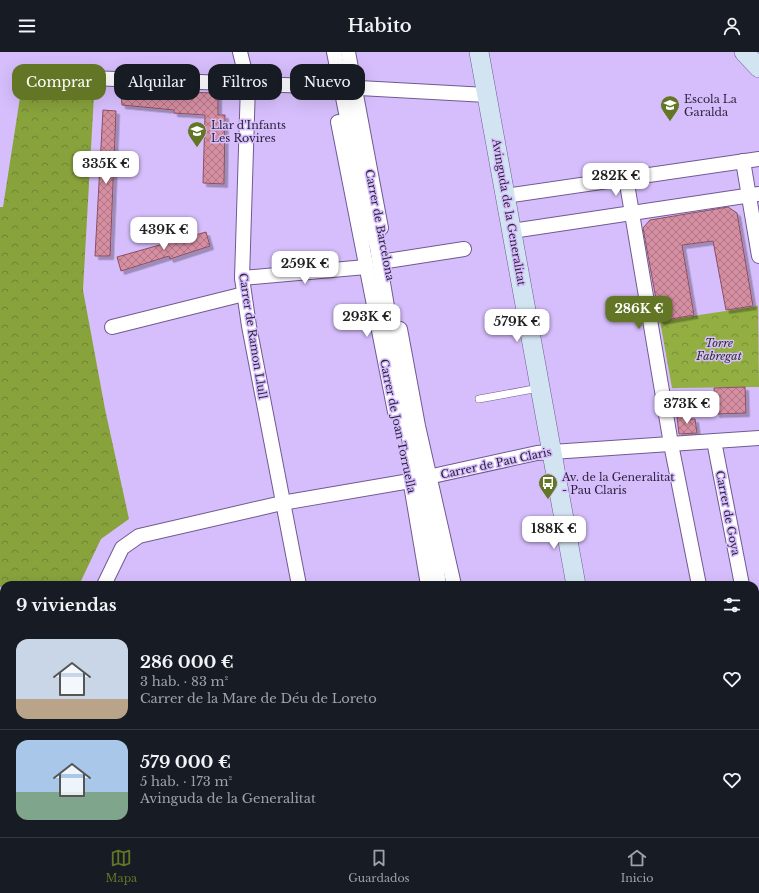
<!DOCTYPE html>
<html lang="es">
<meta charset="utf-8">
<style>
:root{--surface:#171b24;--page:#242831;--text:#f1f3f6;--muted:#9ea1a6;--line:#363941;--accent:#627625}
body{margin:0;font-family:"Libre Baskerville",serif;background:var(--page);color:var(--text);height:100vh;display:flex;flex-direction:column;font-size:15px;white-space:nowrap}
*{box-sizing:border-box;margin:0}
p{font-size:13px;color:var(--muted)}
.icon{flex:none;width:22px;height:22px;fill:none;stroke:currentColor;stroke-width:2;stroke-linecap:round;stroke-linejoin:round}
.map{position:relative;flex:1;overflow:hidden}
.details{position:absolute;left:0px;top:529px;width:759px;height:256px;display:flex;flex-direction:column;background:var(--surface);border-radius:12px 12px 0 0;box-shadow:0 4px 16px #0002}
.details>*{flex:none}
.top-card{position:absolute;left:12px;top:12px;width:400px;height:36px;display:flex;gap:8px}
.price{position:absolute;translate:-50% -34px;padding:0 9px;border-radius:8px;background:#fff;color:#222;font-size:13px;line-height:26px;filter:drop-shadow(0 1px 2px #0008)}
.price::after{content:'';position:absolute;left:50%;top:24px;width:12px;height:9px;margin-left:-6px;background:inherit;clip-path:polygon(0 0,100% 0,50% 100%)}
.price.active{background:var(--accent);color:#fff}
ul{padding:0;list-style:none}
li{display:flex;align-items:center;gap:12px;height:100px;padding:0 16px}
li+li{border-top:1px solid var(--line)}
li span{display:grid;place-items:center;flex:none;width:112px;height:80px;border-radius:12px;color:#555}
li>.icon{margin-inline-start:auto}
span .icon{width:48px;height:48px;fill:#fffc;stroke-width:1}
li b{font-size:17px}
h2{display:flex;justify-content:space-between;align-items:center;height:48px;padding:0 16px;font-size:17px}
.pill{padding:0 14px;border-radius:12px;background:var(--surface);box-shadow:0 4px 16px #0002;font-size:14px;line-height:36px}
.pill.active{background:var(--accent);color:#fff}
header{display:flex;justify-content:space-between;align-items:center;height:52px;padding:0 16px;background:var(--surface);font-size:18px;font-weight:600}
.tab-bar{display:flex;justify-content:space-around;align-items:center;height:56px;border-top:1px solid var(--line);background:var(--surface);font-size:11px;color:var(--muted)}
.tab-bar a{display:grid;justify-items:center;gap:2px}
.tab-bar .active{color:var(--accent)}
.map>svg:first-child{display:block}
.grass{fill:url(#grass-tufts)}
.forest{fill:url(#forest-crowns)}
.park{fill:url(#park-crowns)}
.building{fill:url(#building-cross-hatch);stroke:#8e4e61;filter:url(#shadow)}
.lines{fill:none;stroke-linecap:round;stroke-linejoin:round}
.lane-casing{stroke:#705a91;stroke-width:8}
.street-casing{stroke:#705a91;stroke-width:16}
.secondary-casing{stroke:#705a91;stroke-width:20}
.lane{stroke:#fff;stroke-width:7}
.street{stroke:#fff;stroke-width:14}
.secondary{stroke:#d2e4f2;stroke-width:19}
.labels{text-anchor:middle;stroke-width:3;stroke-linejoin:round;paint-order:stroke}
.poi-label{font-size:11px;fill:#2c233b;stroke:#d6befc;text-anchor:start}
.street-label{font-size:11px;fill:#2c233b;stroke:#d6befc}
.park-label{font-size:11px;font-style:italic;fill:#282f18;stroke:#d6befc}
</style>
<header><svg class="icon" aria-label="menu" viewBox="0 0 24 24"><path d="M4 6h16M4 12h16M4 18h16"/></svg>Habito<svg class="icon" aria-label="person" viewBox="0 0 24 24"><circle cx="12" cy="8" r="4"/><path d="M4 21q1-7 8-7t8 7"/></svg></header>
<div class="map">
<svg width="759" height="785" viewBox="0 0 759 785">
<defs>
<pattern id="grass-tufts" width="24" height="20" patternUnits="userSpaceOnUse"><rect width="24" height="20" fill="#93af42"/><path d="M3 7l-1-3M5 7V3M7 7l1-3M15 17l-1-3M17 17v-4M19 17l1-3" fill="none" stroke="#788e38"/></pattern>
<pattern id="forest-crowns" width="20" height="18" patternUnits="userSpaceOnUse"><rect width="20" height="18" fill="#89a33c"/><path d="M2 6a3 3 0 1 1 6 0M12 15a3 3 0 1 1 6 0" fill="none" stroke="#708434"/></pattern>
<pattern id="park-crowns" width="20" height="18" patternUnits="userSpaceOnUse"><rect width="20" height="18" fill="#93af42"/><path d="M2 6a3 3 0 1 1 6 0M12 15a3 3 0 1 1 6 0" fill="none" stroke="#788e38"/></pattern>
<pattern id="building-cross-hatch" width="8" height="8" patternUnits="userSpaceOnUse"><rect width="8" height="8" fill="#d68fa2"/><path d="M0 0l8 8M0 8l8-8" fill="none" stroke="#ae7485"/></pattern>
<filter id="shadow"><feDropShadow dx="3.5" dy="3.5" stdDeviation="0" flood-color="#0004"/></filter>
</defs>
<rect width="100%" height="100%" fill="#d6befc"/>
<polygon class="grass" points="759,703 759,725 755,726 755,704"/>
<polygon class="forest" points="21,39 94,43 83,238 105,357 129,467 101,487 79,533 4,533 4,535 0,535 0,155 3,155"/>
<polygon class="park" points="758,254 759,335 672,336 660,269"/>
<g class="building">
<polygon points="175,40 218,41 218,63 225,63 224,132 203,131 205,63 174,61 174,58 122,53 121,41 175,44"/>
<polygon points="103,58 116,59 110,204 95,204"/>
<polygon points="728,155 737,161 753,254 726,258 713,189 682,193 694,263 660,269 643,176 650,168"/>
<polygon points="206,180 210,194 170,207 169,204 121,219 117,205"/>
<polygon points="745,335 746,361 716,362 714,336"/>
<polygon points="688,363 688,367 695,367 697,381 679,382 677,365"/>
</g>
<g class="lines">
<defs>
<polyline id="lane" points="479,347 539,336"/>
<g id="street">
<polyline points="240,0 248,32 242,226 249,274 299,533"/>
<polyline points="334,0 362,142 377,195 413,410 432,481 439,533"/>
<polyline points="348,0 381,176"/>
<polyline points="88,26 341,35 487,43"/>
<polyline points="338,70 395,360"/>
<polyline points="743,109 759,204"/>
<polyline points="626,126 671,392 699,533"/>
<polyline points="505,144 759,107"/>
<polyline points="512,179 759,142"/>
<polyline points="387,209 464,197"/>
<polyline points="242,226 366,215"/>
<polyline points="112,275 244,242"/>
<polyline points="400,277 418,374 454,533"/>
<polyline points="714,389 742,533"/>
<polyline points="410,427 428,533"/>
<polyline points="104,533 122,496 139,484 282,451 410,429 537,401 759,386"/>
<polyline points="755,601 759,622"/>
<polyline points="0,643 4,642"/>
<polyline points="755,661 759,660"/>
<polyline points="0,680 4,684"/>
<polyline points="0,759 4,757"/>
<polyline points="45,781 47,785"/>
<polyline points="182,781 184,785"/>
<polyline points="228,781 245,785"/>
<polyline points="336,781 336,785"/>
<polyline points="748,781 749,785"/>
<polyline points="195,785 197,781"/>
<polyline points="436,785 437,781"/>
<polyline points="447,785 448,781"/>
<polyline points="463,785 464,781"/>
<polyline points="544,785 544,781"/>
</g>
<g id="secondary">
<polyline points="479,0 576,533"/>
<polyline points="744,0 759,16"/>
<polyline points="623,781 623,785"/>
</g>
</defs>
<use href="#lane" class="lane-casing"/>
<use href="#street" class="street-casing"/>
<use href="#secondary" class="secondary-casing"/>
<use href="#lane" class="lane"/>
<use href="#street" class="street"/>
<use href="#secondary" class="secondary"/>
</g>
<defs>
<symbol id="school-pin" viewBox="-11 -11 22 30"><path d="M0 17L-7.5 6A9.5 9.5 0 1 1 7.5 6Z" fill="#627625" stroke="#d6befc"/><path d="M0-5L7-2L0 1L-7-2ZM-4 1L0 2.5L4 1V4Q0 6-4 4Z" fill="#fff"/></symbol>
<symbol id="bus-pin" viewBox="-11 -11 22 30"><path d="M0 17L-7.5 6A9.5 9.5 0 1 1 7.5 6Z" fill="#627625" stroke="#d6befc"/><path d="M-5-6H5V4H4V6H2V4H-2V6H-4V4H-5ZM-3.5-4V0h7V-4ZM-3.5 1.2v1.5H-2V1.2ZM2 1.2v1.5H3.5V1.2Z" fill="#fff"/></symbol>
</defs>
<g fill-rule="evenodd">
<use href="#school-pin" x="659" y="42" width="22" height="30"/>
<use href="#school-pin" x="186" y="68" width="22" height="30"/>
<use href="#bus-pin" x="537" y="420" width="22" height="30"/>
</g>
<g class="labels">
<g class="poi-label">
<text x="684" y="51">Escola La<tspan x="684" dy="13">Garalda</tspan></text>
<text x="211" y="77">Llar d'Infants<tspan x="211" dy="13">Les Rovires</tspan></text>
<text x="562" y="429">Av. de la Generalitat<tspan x="562" dy="13">- Pau Claris</tspan></text>
</g>
<g class="street-label">
<text transform="translate(509 160) rotate(80)" y="4">Avinguda de la Generalitat</text>
<text transform="translate(380 173) rotate(79)" y="4">Carrer de Barcelona</text>
<text transform="translate(253 284) rotate(81)" y="4">Carrer de Ramon Llull</text>
<text transform="translate(398 374) rotate(78)" y="4">Carrer de Joan Torruella</text>
<text transform="translate(496 411) rotate(-12)" y="4">Carrer de Pau Claris</text>
<text transform="translate(728 461) rotate(79)" y="4">Carrer de Goya</text>
</g>
<g class="park-label">
<text x="719" y="295">Torre<tspan x="719" dy="13">Fabregat</tspan></text>
</g>
</g>
</svg>
<b class="price" style="left:106px;top:133px">335K €</b>
<b class="price" style="left:616px;top:145px">282K €</b>
<b class="price" style="left:164px;top:199px">439K €</b>
<b class="price" style="left:305px;top:233px">259K €</b>
<b class="price active" style="left:639px;top:278px">286K €</b>
<b class="price" style="left:367px;top:286px">293K €</b>
<b class="price" style="left:517px;top:291px">579K €</b>
<b class="price" style="left:687px;top:373px">373K €</b>
<b class="price" style="left:554px;top:498px">188K €</b>
<div class="top-card">
<a class="pill active">Comprar</a>
<a class="pill">Alquilar</a>
<a class="pill">Filtros</a>
<a class="pill">Nuevo</a>
</div>
<section class="details">
<h2>9 viviendas<svg class="icon" aria-label="filters" viewBox="0 0 24 24"><path d="M4 7h16M4 17h16"/><circle cx="9" cy="7" r="2"/><circle cx="15" cy="17" r="2"/></svg></h2>
<ul>
<li><span style="background:linear-gradient(#c9d6e8 75%,#b9a48a 0)"><svg class="icon" aria-label="home" viewBox="0 0 24 24"><path d="M3 11l9-7 9 7M6 9v11h12V9"/></svg></span><div><b>286 000 €</b><p>3 hab. · 83 m²</p><p>Carrer de la Mare de Déu de Loreto</p></div><svg class="icon" aria-label="heart" viewBox="0 0 24 24"><path d="M12 20l-8-8c-3-5 5-10 8-4 3-6 11-1 8 4z"/></svg></li>
<li><span style="background:linear-gradient(#a9c7e8 65%,#7fa58c 0)"><svg class="icon" aria-label="home" viewBox="0 0 24 24"><path d="M3 11l9-7 9 7M6 9v11h12V9"/></svg></span><div><b>579 000 €</b><p>5 hab. · 173 m²</p><p>Avinguda de la Generalitat</p></div><svg class="icon" aria-label="heart" viewBox="0 0 24 24"><path d="M12 20l-8-8c-3-5 5-10 8-4 3-6 11-1 8 4z"/></svg></li>
</ul>
</section>
</div>
<nav class="tab-bar">
<a class="active"><svg class="icon" aria-label="map" viewBox="0 0 24 24"><path d="M3 6l6-2 6 2 6-2v14l-6 2-6-2-6 2zM9 4v14M15 6v14"/></svg>Mapa</a>
<a><svg class="icon" aria-label="saved" viewBox="0 0 24 24"><path d="M7 4h10v16l-5-4-5 4z"/></svg>Guardados</a>
<a><svg class="icon" aria-label="home" viewBox="0 0 24 24"><path d="M3 11l9-7 9 7M6 9v11h12V9"/></svg>Inicio</a>
</nav>
